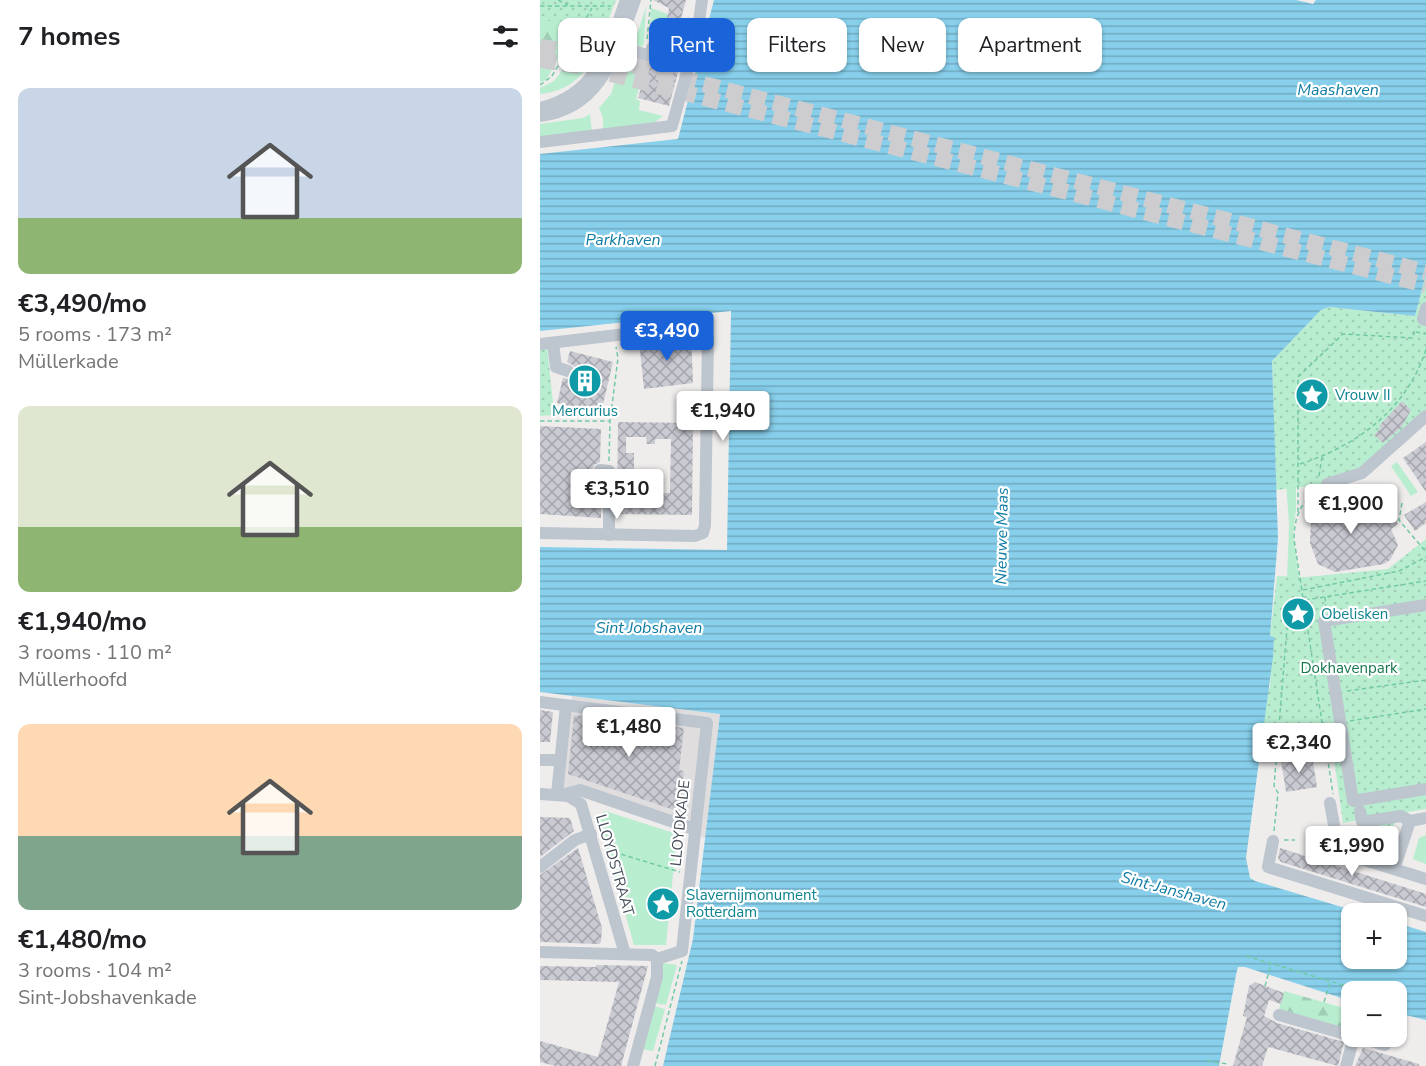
<!DOCTYPE html>
<meta charset="utf-8">
<style>
:root{--surface:#fff;--page:#f2f2f2;--text:#202124;--muted:#757577;--accent:#1b63d9}
body{margin:0;font-family:"Nunito Sans",sans-serif;background:var(--page);color:var(--text);height:100vh;display:flex;flex-direction:column;font-size:22px;white-space:nowrap}
*{box-sizing:border-box;margin:0}
p{font-size:20px;color:var(--muted)}
.icon{flex:none;width:33px;height:33px;fill:none;stroke:currentColor;stroke-width:2;stroke-linecap:round;stroke-linejoin:round}
.map{position:relative;flex:1;overflow:hidden}
.sheet{display:flex;flex-direction:column;background:var(--surface);width:540px}
.sheet>*{flex:none}
.hud{position:absolute;left:18px;top:18px;width:570px;height:54px;display:flex;gap:12px}
.fabs{position:absolute;left:801px;top:903px;display:grid;gap:12px}
.fabs a{display:grid;place-items:center;width:66px;height:66px;border-radius:12px;background:var(--surface);box-shadow:0 2px 4px #0004;font-size:30px}
.price{position:absolute;translate:-50% -51px;padding:0 14px;border-radius:6px;background:#fff;color:#222;font-size:20px;line-height:39px;filter:drop-shadow(0 2px 3px #0008)}
.price::after{content:'';position:absolute;left:50%;top:36px;width:18px;height:14px;margin-left:-9px;background:inherit;clip-path:polygon(0 0,100% 0,50% 100%)}
.price.current{background:var(--accent);color:#fff}
ul{padding:0;list-style:none}
li{display:grid;align-content:center;gap:12px;height:318px;padding:0 18px}
li span{display:grid;place-items:center;height:186px;border-radius:12px;color:#555}
li>.icon{margin-inline-start:auto}
span .icon{width:108px;height:108px;fill:#fffc;stroke-width:1}
li b{font-size:26px}
h2{display:flex;justify-content:space-between;align-items:center;height:72px;padding:0 18px;font-size:26px}
.pill{padding:0 21px;border-radius:12px;background:var(--surface);box-shadow:0 2px 4px #0004;font-size:21px;line-height:54px}
.pill.current{background:var(--accent);color:#fff}
main{display:flex;flex:1;min-height:0}
.map>svg:first-child{display:block}
.education{fill:#e0ddde}
.grass{fill:#b9edd0}
.forest{fill:url(#forest-firs)}
.park{fill:url(#park-dots)}
.water{fill:url(#water-rules)}
.building{fill:url(#building-cross-hatch);fill-rule:evenodd}
.lines{fill:none;stroke-linecap:round;stroke-linejoin:round}
.highway-tunnel{stroke:#cdcccf;stroke-width:16;stroke-dasharray:16 8;stroke-linecap:butt}
.path{stroke:#72caa4;stroke-width:1.5;stroke-dasharray:4.5 3;stroke-linecap:butt}
.minor{stroke:#bdc5ce;stroke-width:12}
.labels{text-anchor:middle;stroke-width:4.5;stroke-linejoin:round;paint-order:stroke}
.culture-label{font-size:15px;fill:#0d838f;stroke:#fff;text-anchor:start}
.park-label{font-size:15px;fill:#17784d;stroke:#fff}
.street-label{font-size:15px;fill:#454e59;stroke:#fff}
.water-label{font-size:16px;font-style:italic;fill:#0e7ba2;stroke:#fff}
</style>
<main>
<section class="sheet">
<h2>7 homes<svg class="icon" aria-label="filters" viewBox="0 0 24 24"><path d="M4 7h16M4 17h16"/><circle cx="9" cy="7" r="2"/><circle cx="15" cy="17" r="2"/></svg></h2>
<ul>
<li><span style="background:linear-gradient(#c9d6e8 70%,#8fb573 0)"><svg class="icon" aria-label="home" viewBox="0 0 24 24"><path d="M3 11l9-7 9 7M6 9v11h12V9"/></svg></span><div><b>€3,490/mo</b><p>5 rooms · 173 m²</p><p>Müllerkade</p></div></li>
<li><span style="background:linear-gradient(#dfe7d0 65%,#8fb573 0)"><svg class="icon" aria-label="home" viewBox="0 0 24 24"><path d="M3 11l9-7 9 7M6 9v11h12V9"/></svg></span><div><b>€1,940/mo</b><p>3 rooms · 110 m²</p><p>Müllerhoofd</p></div></li>
<li><span style="background:linear-gradient(#ffd9b3 60%,#7fa58c 0)"><svg class="icon" aria-label="home" viewBox="0 0 24 24"><path d="M3 11l9-7 9 7M6 9v11h12V9"/></svg></span><div><b>€1,480/mo</b><p>3 rooms · 104 m²</p><p>Sint-Jobshavenkade</p></div></li>
</ul>
</section>
<div class="map">
<svg width="886" height="1066" viewBox="0 0 886 1066">
<defs>
<pattern id="forest-firs" width="22" height="20" patternUnits="userSpaceOnUse" patternTransform="scale(1.5)"><rect width="22" height="20" fill="#b9edd0"/><path d="M5 1l3.5 6h-7zM16 11l3.5 6h-7z" fill="#a0cdb5"/></pattern>
<pattern id="park-dots" width="8" height="8" patternUnits="userSpaceOnUse" patternTransform="scale(1.5)"><rect width="8" height="8" fill="#b9edd0"/><path d="M2 2h.1M6 6h.1" fill="none" stroke="#a0cdb5" stroke-width="1.8" stroke-linecap="round"/></pattern>
<pattern id="water-rules" width="6" height="5" patternUnits="userSpaceOnUse" patternTransform="scale(1.5)"><rect width="6" height="5" fill="#87cfea"/><path d="M0 2.5h6" fill="none" stroke="#70aac1"/></pattern>
<pattern id="building-cross-hatch" width="8" height="8" patternUnits="userSpaceOnUse" patternTransform="scale(1.5)"><rect width="8" height="8" fill="#c9cad2"/><path d="M0 0l8 8M0 8l8-8" fill="none" stroke="#a5a6ad"/></pattern>
</defs>
<rect width="100%" height="100%" fill="#efecec"/>
<polygon class="education" points="32,696 180,714 166,838 23,788"/>
<g class="grass">
<polygon points="106,7 104,44 102,47 94,44"/>
<polygon points="111,8 152,23 147,48 110,40"/>
<path d="M72,10C56,50 49,89 0,94V88L14,81L19,75L50,18Z"/>
<polygon points="0,56 18,59 6,80 0,82"/>
<polygon points="79,69 103,74 96,99 100,101 99,110 123,116 115,122 63,130 63,118 59,108 71,94"/>
<polygon points="50,114 52,132 0,137 0,124 43,118"/>
<polygon points="857,462 878,492 871,496 851,466"/>
<polygon points="745,468 756,481 756,509 753,534 763,606 746,609 749,524"/>
<polygon points="65,811 137,834 126,945 94,945 58,817"/>
<polygon points="886,835 886,864 873,859 879,838"/>
<polygon points="123,963 137,965 126,1005 115,1003"/>
<polygon points="114,1006 125,1009 113,1051 103,1049"/>
</g>
<g class="forest">
<polygon points="0,10 45,14 18,59 0,56"/>
<polygon points="744,991 811,1010 811,1030 739,1009"/>
</g>
<g class="park">
<polygon points="0,0 76,0 68,20 0,21"/>
<polygon points="886,274 886,416 834,464 787,484 736,490 732,361 781,310 789,307 875,316"/>
<polygon points="7,347 14,411 14,415 0,416 0,348"/>
<polygon points="886,539 886,809 803,823 792,745 720,756 727,690 730,687 733,637 730,636 737,576 766,577 848,569"/>
<polygon points="855,821 846,851 832,848 826,824"/>
</g>
<polygon class="water" points="174,0 756,0 773,4 776,0 886,0 886,274 875,316 789,307 781,310 732,361 738,538 730,636 734,637 733,657 706,858 710,878 715,881 822,913 812,914 812,958 856,958 857,923 886,932 886,1020 857,1013 856,992 812,992 811,1001 705,967 698,967 696,975 679,1066 123,1066 153,939 180,714 0,692 0,547 187,550 191,311 0,331 0,154 138,139"/>
<g class="building">
<polygon points="113,0 146,0 141,19 139,21 127,18 129,8"/>
<polygon points="115,57 140,65 129,106 98,98 101,88 98,87 104,63 109,63"/>
<polygon points="151,335 153,383 104,389 99,341"/>
<polygon points="30,351 73,362 61,413 17,403 23,378 30,379 36,373 34,366 27,362"/>
<polygon points="862,401 871,410 861,428 843,443 834,435 841,428 839,426"/>
<path d="M78,422L153,423L152,515L77,514ZM86,437H106L107,444H115V439H131L130,493H94V453H86Z"/>
<polygon points="0,426 61,429 60,462 54,465 52,470 55,476 61,478 61,518 0,514"/>
<polygon points="886,442 886,492 863,458"/>
<polygon points="796,495 825,501 844,517 850,513 858,524 851,529 858,545 850,560 844,564 795,572 778,564 770,543 771,517 781,502"/>
<polygon points="886,502 886,523 875,531 864,515"/>
<polygon points="0,710 13,712 10,742 0,742"/>
<polygon points="34,715 144,728 139,770 144,771 140,812 28,774"/>
<polygon points="772,755 777,787 746,792 741,760"/>
<polygon points="0,817 30,818 34,831 0,857"/>
<polygon points="38,848 62,928 61,942 59,944 0,942 0,875"/>
<polygon points="740,848 886,894 886,907 741,862 738,858"/>
<polygon points="56,965 108,966 81,1066 16,1066 0,1062 0,1041 58,1057 79,982 0,980 0,966 56,967"/>
<polygon points="715,982 744,993 741,1004 729,1000 724,1016 737,1023 804,1042 798,1066 728,1047 722,1066 693,1066 707,1017 703,1016 709,986"/>
<polygon points="823,1048 879,1064 879,1066 815,1066"/>
</g>
<g class="lines">
<g class="highway-tunnel">
<polyline points="0,47 52,55 886,272"/>
<polyline points="0,60 41,66 886,285"/>
</g>
<g class="path">
<polyline points="18,0 28,5"/>
<polyline points="0,6 71,6"/>
<polyline points="107,39 111,0"/>
<polyline points="0,85 12,76 52,8"/>
<polyline points="876,332 886,334"/>
<polyline points="0,421 69,421"/>
<polyline points="69,461 70,421 78,358 76,347"/>
<path d="M760,464C817,446 868,408 886,349"/>
<polyline points="779,476 782,457"/>
<path d="M778,489C761,501 754,518 754,539L793,794"/>
<polyline points="862,503 859,520 886,552"/>
<polyline points="758,512 758,377 803,334 873,338 875,328"/>
<polyline points="763,590 859,571 886,557"/>
<polyline points="785,597 786,608"/>
<polyline points="765,600 886,581"/>
<polyline points="807,691 886,680"/>
<polyline points="810,721 886,709"/>
<polyline points="734,831 738,793 734,786 747,628 772,623"/>
<polyline points="744,840 755,840"/>
<polyline points="67,850 140,872"/>
<polyline points="706,956 826,992"/>
<polyline points="725,986 731,964"/>
<polyline points="856,1000 864,1002"/>
<polyline points="784,1002 790,983"/>
<polyline points="667,1061 688,1064"/>
<polyline points="115,1066 142,961"/>
</g>
<g class="minor">
<polyline points="112,48 151,59"/>
<polyline points="87,49 107,55"/>
<path d="M0,108C58,94 68,49 86,0"/>
<path d="M0,116C63,108 76,51 95,0"/>
<polyline points="0,142 132,126 157,35 162,0"/>
<polyline points="886,308 883,319 886,320"/>
<polyline points="13,343 16,367 28,371"/>
<polyline points="0,344 154,326 162,329 168,338 165,525 163,533 155,536 0,533"/>
<polyline points="60,470 69,471 69,535"/>
<polyline points="787,484 822,473 886,416"/>
<polyline points="886,605 784,621 813,801 886,789"/>
<polyline points="0,702 167,723 142,951 117,959 112,955 0,952"/>
<polyline points="0,760 20,760"/>
<polyline points="0,794 28,796 41,804 85,954"/>
<polyline points="17,794 26,706"/>
<polyline points="25,794 40,790 154,829"/>
<polyline points="790,803 799,852 886,879"/>
<polyline points="820,811 822,822 861,816 870,821"/>
<polyline points="733,841 728,867 886,916"/>
<polyline points="0,867 35,840 51,834"/>
<polyline points="854,869 870,821 886,818"/>
<polyline points="739,1015 812,1036"/>
<polyline points="814,1036 845,1045"/>
<polyline points="93,1066 117,977 117,959"/>
<polyline points="806,1066 814,1037"/>
</g>
</g>
<defs>
<symbol id="building-disc" viewBox="-11 -11 22 22"><circle r="9.5" fill="#0f9aa8" stroke="#fff"/><path d="M-4-6H4V6H1V3H-1V6H-4ZM-2.5-4.3h1.7v1.8h-1.7ZM.8-4.3h1.7v1.8H.8ZM-2.5-1h1.7V.8h-1.7ZM.8-1h1.7V.8H.8Z" fill="#fff"/></symbol>
<symbol id="sight-disc" viewBox="-11 -11 22 22"><circle r="9.5" fill="#0f9aa8" stroke="#fff"/><path d="M0-6L1.8-2.2L6-1.7L2.9 1.2L3.7 5.4L0 3.3L-3.7 5.4L-2.9 1.2L-6-1.7L-1.8-2.2Z" fill="#fff"/></symbol>
</defs>
<g fill-rule="evenodd">
<use href="#building-disc" x="26" y="362" width="38" height="38"/>
<use href="#sight-disc" x="753" y="376" width="38" height="38"/>
<use href="#sight-disc" x="739" y="595" width="38" height="38"/>
<use href="#sight-disc" x="104" y="885" width="38" height="38"/>
</g>
<g class="labels">
<g class="culture-label">
<text x="795" y="400">Vrouw II</text>
<text x="45" y="416" text-anchor="middle">Mercurius</text>
<text x="781" y="619">Obelisken</text>
<text x="146" y="900">Slavernijmonument<tspan x="146" dy="17">Rotterdam</tspan></text>
</g>
<g class="park-label">
<text x="809" y="673">Dokhavenpark</text>
</g>
<g class="street-label">
<text transform="translate(140 823) rotate(-84)" y="5">LLOYDKADE</text>
<text transform="translate(75 865) rotate(74)" y="5">LLOYDSTRAAT</text>
</g>
<g class="water-label">
<text x="798" y="95">Maashaven</text>
<text x="83" y="245">Parkhaven</text>
<text transform="translate(461 536) rotate(-89)" y="6">Nieuwe Maas</text>
<text x="109" y="633">Sint Jobshaven</text>
<text transform="translate(634 890) rotate(15)" y="6">Sint-Janshaven</text>
</g>
</g>
</svg>
<div class="fabs">
<a>+</a>
<a>−</a>
</div>
<b class="price current" style="left:127px;top:362px">€3,490</b>
<b class="price" style="left:183px;top:442px">€1,940</b>
<b class="price" style="left:77px;top:520px">€3,510</b>
<b class="price" style="left:811px;top:535px">€1,900</b>
<b class="price" style="left:89px;top:758px">€1,480</b>
<b class="price" style="left:759px;top:774px">€2,340</b>
<b class="price" style="left:812px;top:877px">€1,990</b>
<div class="hud">
<a class="pill">Buy</a>
<a class="pill current">Rent</a>
<a class="pill">Filters</a>
<a class="pill">New</a>
<a class="pill">Apartment</a>
</div>
</div>
</main>
